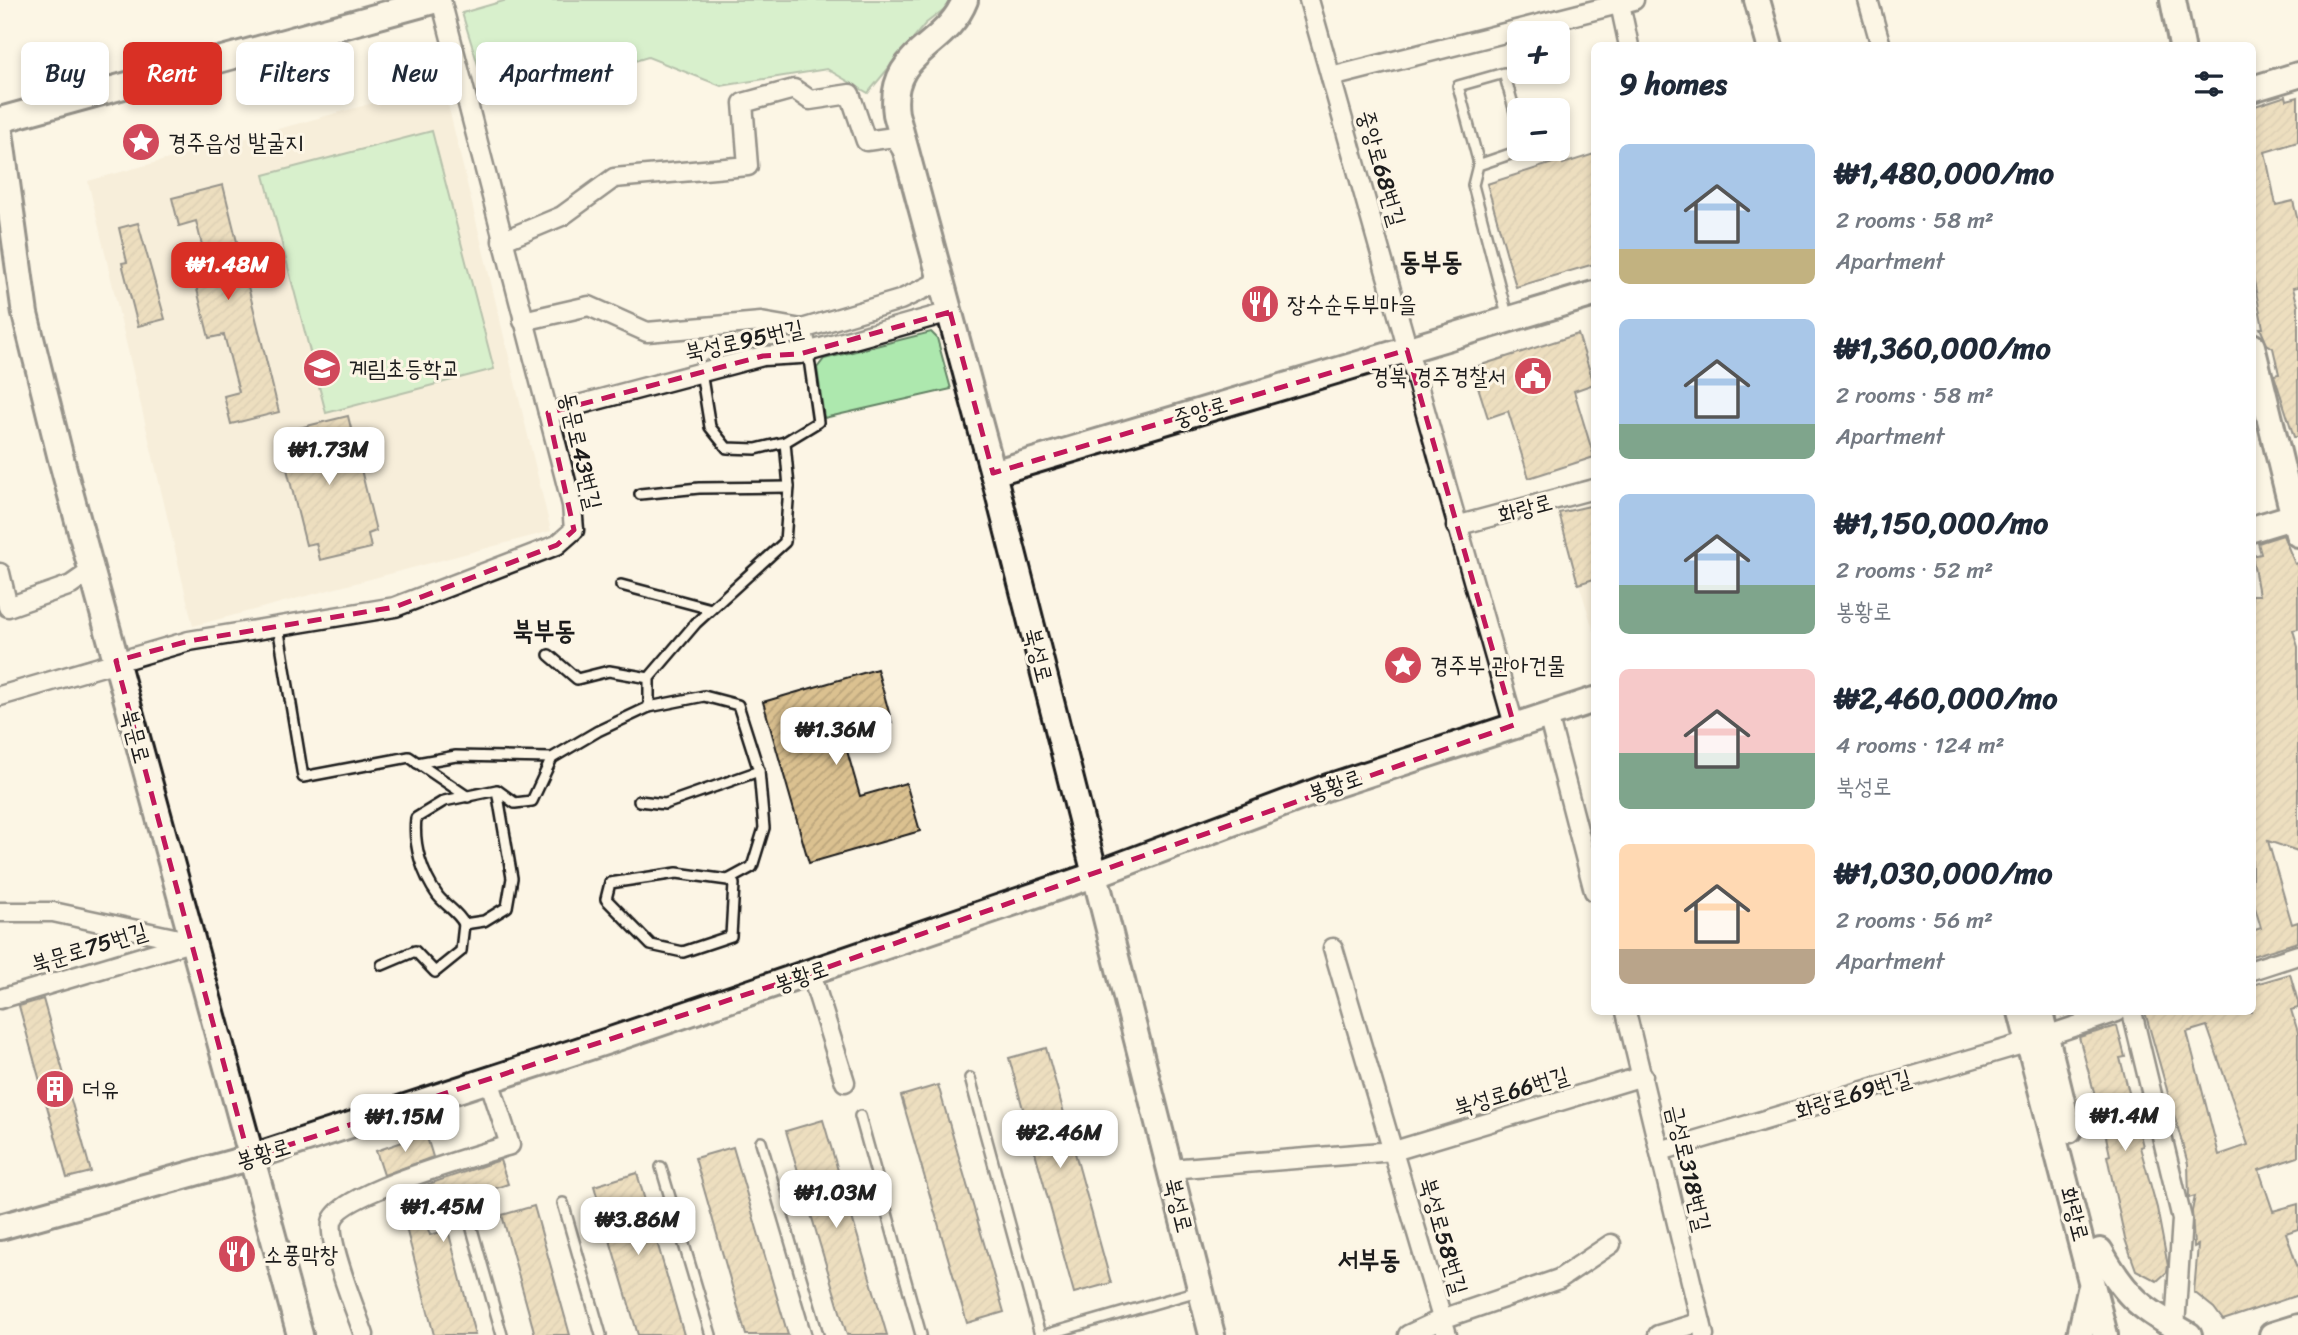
<!DOCTYPE html>
<meta charset="utf-8">
<style>
:root{--surface:#fff;--page:#f2f2f3;--text:#1f2937;--muted:#747a83;--accent:#d93025}
body{margin:0;font-family:Sriracha,"Poor Story",sans-serif;background:var(--page);color:var(--text);height:100vh;display:flex;flex-direction:column;font-size:26px;white-space:nowrap}
*{box-sizing:border-box;margin:0}
p{font-size:23px;color:var(--muted)}
.icon{flex:none;width:38px;height:38px;fill:none;stroke:currentColor;stroke-width:2;stroke-linecap:round;stroke-linejoin:round}
.map{position:relative;flex:1;overflow:hidden}
.sheet{position:absolute;left:1591px;top:42px;width:665px;height:973px;display:flex;flex-direction:column;background:var(--surface);border-radius:10px;box-shadow:0 4px 10px #0003}
.sheet>*{flex:none}
.hud{position:absolute;left:21px;top:42px;width:665px;height:63px;display:flex;gap:14px}
.tools{position:absolute;left:1507px;top:21px;display:grid;gap:14px}
.tools a{display:grid;place-items:center;width:63px;height:63px;border-radius:10px;background:var(--surface);box-shadow:0 4px 10px #0003;font-size:35px}
.price{position:absolute;translate:-50% -60px;padding:0 16px;border-radius:14px;background:#fff;color:#222;font-size:23px;line-height:46px;filter:drop-shadow(0 2px 4px #0008)}
.price::after{content:'';position:absolute;left:50%;top:42px;width:21px;height:16px;margin-left:-10px;background:inherit;clip-path:polygon(0 0,100% 0,50% 100%)}
.price.on{background:var(--accent);color:#fff}
ul{padding:0;list-style:none}
li{display:flex;align-items:center;gap:21px;height:175px;padding:0 28px}
li span{display:grid;place-items:center;flex:none;width:196px;height:140px;border-radius:10px;color:#555}
li>.icon{margin-inline-start:auto}
span .icon{width:84px;height:84px;fill:#fffc;stroke-width:1}
li b{font-size:30px}
h2{display:flex;justify-content:space-between;align-items:center;height:84px;padding:0 28px;font-size:30px}
.tag{padding:0 24px;border-radius:10px;background:var(--surface);box-shadow:0 4px 10px #0003;font-size:24px;line-height:63px}
.tag.on{background:var(--accent);color:#fff}
.map>svg:first-child{display:block}
.built{fill:#f2e5cc}
.park{fill:#ade8ae;stroke:#648265;stroke-width:2}
.building{fill:url(#building-hatch);stroke:#1c1c1c;stroke-width:2;fill-rule:evenodd}
.lines{fill:none;stroke-linecap:round;stroke-linejoin:round}
.lane-casing{stroke:#1c1c1c;stroke-width:14}
.street-casing{stroke:#1c1c1c;stroke-width:23}
.secondary-casing{stroke:#1c1c1c;stroke-width:30}
.lane{stroke:#fcf5e5;stroke-width:9}
.street{stroke:#fcf5e5;stroke-width:18}
.secondary{stroke:#fcf5e5;stroke-width:24}
.marked{fill:none;stroke:#c2185b;stroke-width:5;stroke-dasharray:14 9;stroke-linejoin:round}
.labels{text-anchor:middle;stroke-width:6;stroke-linejoin:round;paint-order:stroke}
.poi-label{font-size:23px;fill:#1c1c1c;stroke:#fcf5e5;text-anchor:start}
.street-label{font-size:23px;fill:#1c1c1c;stroke:#fcf5e5}
.quarter-label{font-size:26px;font-weight:bold;fill:#1c1c1c;stroke:#fcf5e5}
</style>
<div class="map">
<svg width="2298" height="1335" viewBox="0 0 2298 1335">
<defs>
<pattern id="building-hatch" width="6" height="6" patternUnits="userSpaceOnUse" patternTransform="scale(1.75)"><rect width="6" height="6" fill="#dbc190"/><path d="M-1 1l2-2M0 6l6-6M5 7l2-2" fill="none" stroke="#bba57c"/></pattern>
</defs>
<rect width="100%" height="100%" fill="#fcf5e5"/>
<filter id="ink" filterUnits="userSpaceOnUse"><feTurbulence type="fractalNoise" baseFrequency=".0143" numOctaves="2"/><feDisplacementMap in="SourceGraphic" scale="14" xChannelSelector="R" yChannelSelector="G"/><feConvolveMatrix kernelMatrix="1 2 1 2 8 2 1 2 1" color-interpolation-filters="sRGB"/></filter>
<g filter="url(#ink)">
<g class="built">
<polygon points="443,84 551,531 193,626 88,181"/>
<polygon points="1594,502 1594,632 1557,513"/>
</g>
<g class="park">
<polygon points="507,0 956,0 925,24 868,93 827,69 721,86 648,57 490,104 462,13"/>
<polygon points="432,131 494,369 326,413 264,175"/>
<polygon points="931,332 937,338 951,389 824,418 817,368 824,359"/>
</g>
<g class="building">
<polygon points="2286,96 2287,100 2298,97 2298,142 2265,152 2276,205 2293,201 2298,221 2298,287 2293,288 2298,306 2298,437 2294,437 2274,375 2279,374 2273,348 2267,344 2260,328 2263,328 2252,271 2252,107"/>
<polygon points="1594,154 1594,264 1516,287 1487,184 1562,160 1563,164"/>
<polygon points="223,185 279,412 231,424 224,396 239,392 224,335 209,338 192,269 199,267 195,251 203,249 196,221 179,226 172,198"/>
<polygon points="138,223 165,319 138,326 122,263 127,262 119,228"/>
<polygon points="1578,334 1594,384 1574,391 1594,457 1529,478 1508,411 1488,418 1472,368"/>
<polygon points="348,416 376,531 368,534 371,548 320,560 316,543 306,545 278,433"/>
<polygon points="1594,505 1594,579 1578,584 1559,513"/>
<polygon points="2283,535 2295,564 2298,563 2298,629 2293,630 2298,647 2298,851 2268,841 2292,924 2298,922 2298,942 2252,956 2252,931 2261,928 2252,897 2252,595 2259,595 2252,556 2261,554 2258,543"/>
<polygon points="877,669 892,723 843,737 860,796 906,783 920,831 809,863 763,702"/>
<path d="M2290,974L2298,1002V1008L2291,1010L2298,1032V1157L2259,1170L2273,1211L2298,1204V1229L2286,1233L2298,1268V1295L2223,1320L2214,1308L2194,1292L2198,1245L2194,1247L2192,1211L2195,1196L2189,1198L2188,1164L2145,1012H2252V985ZM2207,1026L2248,1145L2219,1155L2187,1032Z"/>
<polygon points="43,999 91,1172 67,1178 19,1006"/>
<polygon points="2117,1026 2125,1057 2120,1058 2143,1146 2140,1147 2157,1208 2168,1266 2167,1272 2157,1281 2136,1270 2125,1239 2107,1156 2110,1155 2105,1132 2079,1037"/>
<polygon points="1046,1048 1111,1283 1074,1293 1009,1058"/>
<polygon points="938,1085 1004,1312 967,1323 901,1096"/>
<polygon points="823,1120 887,1335 847,1335 786,1131"/>
<polygon points="426,1134 433,1157 384,1175 376,1151"/>
<polygon points="733,1147 788,1335 746,1335 695,1158"/>
<polygon points="500,1160 508,1184 423,1213 430,1235 448,1230 475,1335 434,1335 404,1220 399,1222 390,1197"/>
<polygon points="637,1173 684,1335 638,1335 594,1186"/>
<polygon points="534,1206 570,1335 535,1335 502,1215"/>
</g>
<g class="lines">
<defs>
<g id="lane">
<polyline points="1479,164 1458,86 1504,73 1519,126"/>
<polyline points="1508,319 1473,185 1478,165 1525,149"/>
<polyline points="701,372 710,427 727,448 756,449 785,442"/>
<polyline points="640,494 699,488 789,487"/>
<polyline points="621,585 711,609"/>
<polyline points="278,626 303,777 409,757 468,797"/>
<polyline points="549,655 577,679 609,671 649,678"/>
<polyline points="417,763 456,756 552,758"/>
<path d="M497,790L512,878L507,907L484,921L464,924C458,912 446,906 438,896C422,874 413,845 416,818L444,801L497,790L515,803L532,801L552,758L598,731L649,707"/>
<polyline points="639,801 665,804 759,771"/>
<polyline points="728,880 734,884 731,936 683,952 651,945 606,899 610,883 677,873 728,880 752,867 764,828 759,771 738,705 704,696 649,707 649,678 696,623 785,542 789,487 785,442 818,422 808,352"/>
<polyline points="382,965 415,951 435,972 461,951 464,924"/>
<polyline points="970,1078 1040,1335"/>
<polyline points="860,1116 921,1335"/>
<polyline points="761,1142 818,1335"/>
<polyline points="661,1167 711,1335"/>
<polyline points="563,1203 601,1335"/>
<polyline points="472,1229 502,1335"/>
<polyline points="1045,1335 1198,1291"/>
</g>
<g id="street">
<polyline points="1309,0 1514,725"/>
<polyline points="1868,0 1881,46"/>
<polyline points="1620,4 1629,46"/>
<polyline points="1331,77 1634,0"/>
<polyline points="502,241 562,216 614,178 748,166 743,103 794,89 810,100 850,94 866,141 894,137 904,153"/>
<polyline points="523,321 589,306 647,332 761,322 802,329 808,352"/>
<polyline points="802,329 900,300 934,284 938,270"/>
<polyline points="548,413 763,356 800,354 950,312"/>
<polyline points="1456,526 1594,489"/>
<polyline points="0,573 8,607 71,585 91,571"/>
<polyline points="0,696 189,641 395,607 557,545 574,530 572,505 441,0"/>
<polyline points="1548,715 1594,891"/>
<polyline points="0,912 53,912 188,941"/>
<polyline points="1333,948 1447,1335"/>
<polyline points="2252,970 2298,955"/>
<polyline points="811,973 845,1082"/>
<polyline points="0,999 191,942"/>
<polyline points="1626,1012 1704,1335"/>
<polyline points="2132,1012 2182,1219 2175,1327"/>
<polyline points="2046,1036 2117,1012"/>
<polyline points="1660,1151 2029,1042"/>
<polyline points="1170,1169 1394,1151 1643,1076"/>
<path d="M364,1335C356,1311 328,1244 332,1222C338,1193 479,1155 510,1145L489,1080"/>
<polyline points="1408,1335 1442,1319 1559,1279 1611,1244"/>
<polyline points="1658,1335 1701,1322"/>
</g>
<g id="secondary">
<path d="M965,0C946,49 887,51 896,114L993,473L1212,1335"/>
<polyline points="1757,0 1770,46"/>
<polyline points="2173,0 2182,46"/>
<polyline points="2252,89 2298,75"/>
<polyline points="0,120 437,0"/>
<polyline points="0,132 25,314 60,455 300,1335"/>
<polyline points="2252,346 2298,534"/>
<polyline points="993,473 1594,294"/>
<polyline points="2252,529 2298,515"/>
<polyline points="2021,1012 2105,1335"/>
<polyline points="2040,1012 2069,1130"/>
<polyline points="0,1227 249,1158 608,1041 1094,875 1328,787 1594,700"/>
<path d="M2100,1251C2127,1299 2141,1308 2189,1335"/>
<polyline points="2080,1335 2090,1290"/>
<polyline points="2272,1335 2298,1327"/>
</g>
</defs>
<use href="#lane" class="lane-casing"/>
<use href="#street" class="street-casing"/>
<use href="#secondary" class="secondary-casing"/>
<use href="#lane" class="lane"/>
<use href="#street" class="street"/>
<use href="#secondary" class="secondary"/>
</g>
</g>
<path d="M0 0H2298V1335H0ZM950,312L993,473L1407,350L1514,725L811,973L249,1158L116,661L189,641L395,607L557,545L574,530L548,413L763,356L800,354Z" fill="#fcf5e5" fill-opacity=".55" fill-rule="evenodd"/>
<path class="marked" d="M950,312L993,473L1407,350L1514,725L811,973L249,1158L116,661L189,641L395,607L557,545L574,530L548,413L763,356L800,354Z"/>
<defs>
<symbol id="sight-disc" viewBox="-11 -11 22 22"><circle r="9.5" fill="#d1495b" stroke="#fcf5e5"/><path d="M0-6L1.8-2.2L6-1.7L2.9 1.2L3.7 5.4L0 3.3L-3.7 5.4L-2.9 1.2L-6-1.7L-1.8-2.2Z" fill="#fff"/></symbol>
<symbol id="restaurant-disc" viewBox="-11 -11 22 22"><circle r="9.5" fill="#d1495b" stroke="#fcf5e5"/><path d="M-5-6h1v4h1v-4h1v4h1v-4h1v5L-1.5 .5V6h-2V.5L-5-1ZM5-6V6H3V1.5H1.5Q1.5-4 5-6Z" fill="#fff"/></symbol>
<symbol id="school-disc" viewBox="-11 -11 22 22"><circle r="9.5" fill="#d1495b" stroke="#fcf5e5"/><path d="M0-5L7-2L0 1L-7-2ZM-4 1L0 2.5L4 1V4Q0 6-4 4Z" fill="#fff"/></symbol>
<symbol id="civic-disc" viewBox="-11 -11 22 22"><circle r="9.5" fill="#d1495b" stroke="#fcf5e5"/><path d="M-.6-6.5H3V-4.5H.6V-3L4-1V1h2V6H-6V1h2V-1L-.6-3ZM-1.2 2.5V6h2.4V2.5Z" fill="#fff"/></symbol>
<symbol id="building-disc" viewBox="-11 -11 22 22"><circle r="9.5" fill="#d1495b" stroke="#fcf5e5"/><path d="M-4-6H4V6H1V3H-1V6H-4ZM-2.5-4.3h1.7v1.8h-1.7ZM.8-4.3h1.7v1.8H.8ZM-2.5-1h1.7V.8h-1.7ZM.8-1h1.7V.8H.8Z" fill="#fff"/></symbol>
</defs>
<g fill-rule="evenodd">
<use href="#sight-disc" x="119" y="120" width="44" height="44"/>
<use href="#restaurant-disc" x="1238" y="282" width="44" height="44"/>
<use href="#school-disc" x="300" y="346" width="44" height="44"/>
<use href="#civic-disc" x="1511" y="354" width="44" height="44"/>
<use href="#sight-disc" x="1381" y="643" width="44" height="44"/>
<use href="#building-disc" x="33" y="1067" width="44" height="44"/>
<use href="#restaurant-disc" x="215" y="1232" width="44" height="44"/>
</g>
<g class="labels">
<g class="poi-label">
<text x="168" y="150">경주읍성 발굴지</text>
<text x="1287" y="312">장수순두부마을</text>
<text x="349" y="376">계림초등학교</text>
<text x="1506" y="384" text-anchor="end">경북 경주경찰서</text>
<text x="1430" y="673">경주부 관아건물</text>
<text x="82" y="1097">더유</text>
<text x="264" y="1262">소풍막창</text>
</g>
<g class="street-label">
<text transform="translate(1382 168) rotate(74)" y="8">중앙로68번길</text>
<text transform="translate(744 340) rotate(-12)" y="8">북성로95번길</text>
<text transform="translate(1200 411) rotate(-17)" y="8">중앙로</text>
<text transform="translate(581 451) rotate(77)" y="8">동문로43번길</text>
<text transform="translate(1525 508) rotate(-15)" y="8">화랑로</text>
<text transform="translate(1039 655) rotate(76)" y="8">북성로</text>
<text transform="translate(136 736) rotate(75)" y="8">북문로</text>
<text transform="translate(1335 785) rotate(-19)" y="8">봉황로</text>
<text transform="translate(89 947) rotate(-17)" y="8">북문로75번길</text>
<text transform="translate(801 976) rotate(-19)" y="8">봉황로</text>
<text transform="translate(1511 1091) rotate(-17)" y="8">북성로66번길</text>
<text transform="translate(1853 1094) rotate(-17)" y="8">화랑로69번길</text>
<text transform="translate(263 1153) rotate(-17)" y="8">봉황로</text>
<text transform="translate(1689 1168) rotate(77)" y="8">금성로318번길</text>
<text transform="translate(1179 1205) rotate(76)" y="8">북성로</text>
<text transform="translate(2075 1214) rotate(75)" y="8">화랑로</text>
<text transform="translate(1444 1236) rotate(74)" y="8">북성로58번길</text>
</g>
<g class="quarter-label">
<text x="1431" y="270">동부동</text>
<text x="544" y="639">북부동</text>
<text x="1369" y="1268">서부동</text>
</g>
</g>
</svg>
<div class="tools">
<a>+</a>
<a>−</a>
</div>
<b class="price on" style="left:228px;top:302px">₩1.48M</b>
<b class="price" style="left:329px;top:487px">₩1.73M</b>
<b class="price" style="left:836px;top:767px">₩1.36M</b>
<b class="price" style="left:2125px;top:1153px">₩1.4M</b>
<b class="price" style="left:405px;top:1154px">₩1.15M</b>
<b class="price" style="left:1060px;top:1170px">₩2.46M</b>
<b class="price" style="left:836px;top:1230px">₩1.03M</b>
<b class="price" style="left:443px;top:1244px">₩1.45M</b>
<b class="price" style="left:638px;top:1257px">₩3.86M</b>
<div class="hud">
<a class="tag">Buy</a>
<a class="tag on">Rent</a>
<a class="tag">Filters</a>
<a class="tag">New</a>
<a class="tag">Apartment</a>
</div>
<section class="sheet">
<h2>9 homes<svg class="icon" aria-label="filters" viewBox="0 0 24 24"><path d="M4 7h16M4 17h16"/><circle cx="9" cy="7" r="2"/><circle cx="15" cy="17" r="2"/></svg></h2>
<ul>
<li><span style="background:linear-gradient(#a9c7e8 75%,#c2b280 0)"><svg class="icon" aria-label="home" viewBox="0 0 24 24"><path d="M3 11l9-7 9 7M6 9v11h12V9"/></svg></span><div><b>₩1,480,000/mo</b><p>2 rooms · 58 m²</p><p>Apartment</p></div></li>
<li><span style="background:linear-gradient(#a9c7e8 75%,#7fa58c 0)"><svg class="icon" aria-label="home" viewBox="0 0 24 24"><path d="M3 11l9-7 9 7M6 9v11h12V9"/></svg></span><div><b>₩1,360,000/mo</b><p>2 rooms · 58 m²</p><p>Apartment</p></div></li>
<li><span style="background:linear-gradient(#a9c7e8 65%,#7fa58c 0)"><svg class="icon" aria-label="home" viewBox="0 0 24 24"><path d="M3 11l9-7 9 7M6 9v11h12V9"/></svg></span><div><b>₩1,150,000/mo</b><p>2 rooms · 52 m²</p><p>봉황로</p></div></li>
<li><span style="background:linear-gradient(#f6c9c9 60%,#7fa58c 0)"><svg class="icon" aria-label="home" viewBox="0 0 24 24"><path d="M3 11l9-7 9 7M6 9v11h12V9"/></svg></span><div><b>₩2,460,000/mo</b><p>4 rooms · 124 m²</p><p>북성로</p></div></li>
<li><span style="background:linear-gradient(#ffd9b3 75%,#b9a48a 0)"><svg class="icon" aria-label="home" viewBox="0 0 24 24"><path d="M3 11l9-7 9 7M6 9v11h12V9"/></svg></span><div><b>₩1,030,000/mo</b><p>2 rooms · 56 m²</p><p>Apartment</p></div></li>
</ul>
</section>
</div>
